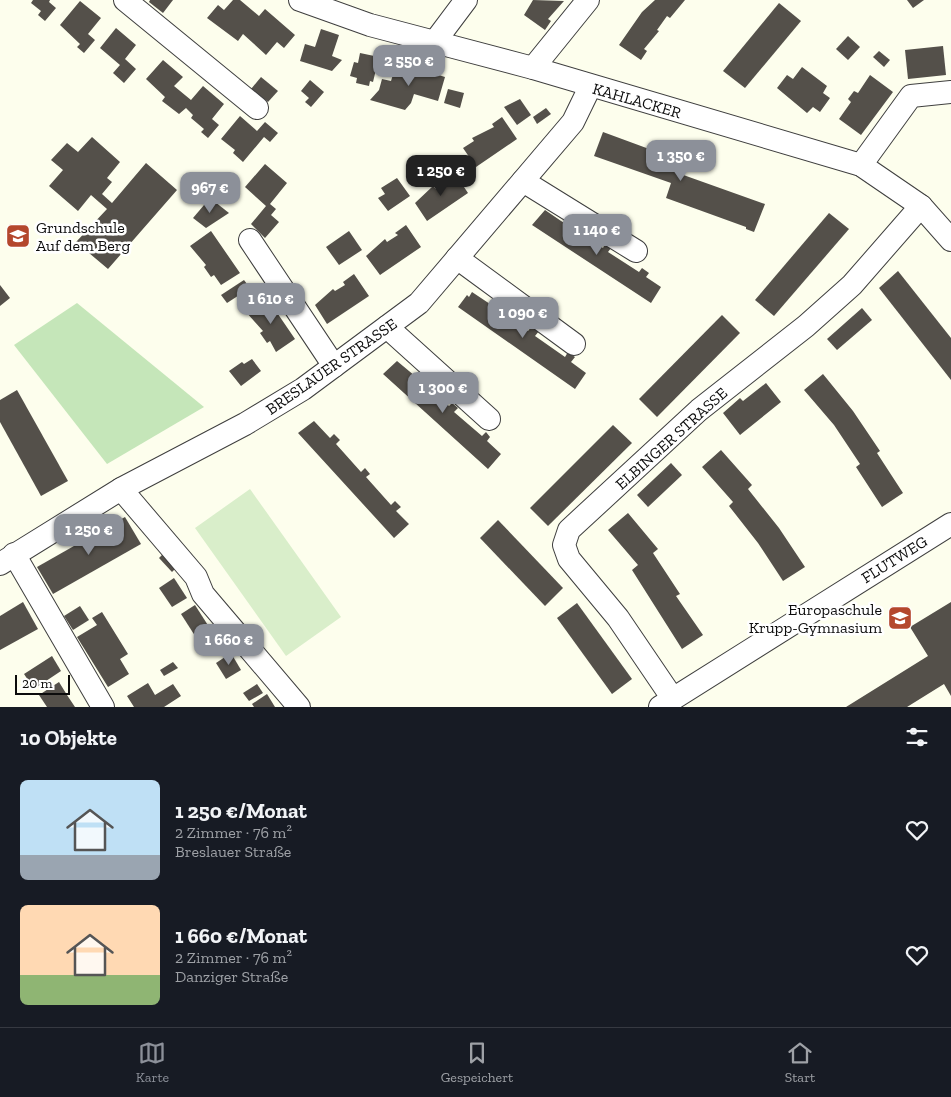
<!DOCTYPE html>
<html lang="de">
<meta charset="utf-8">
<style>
:root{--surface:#171b24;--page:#20242c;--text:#f1f3f6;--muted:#9ea1a6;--line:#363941;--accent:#8c9099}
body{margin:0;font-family:"Zilla Slab",serif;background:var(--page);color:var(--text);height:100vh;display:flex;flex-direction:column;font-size:19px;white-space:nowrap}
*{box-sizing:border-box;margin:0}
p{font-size:16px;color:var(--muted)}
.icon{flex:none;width:28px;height:28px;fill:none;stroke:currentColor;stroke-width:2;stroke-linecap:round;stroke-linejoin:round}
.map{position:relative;height:707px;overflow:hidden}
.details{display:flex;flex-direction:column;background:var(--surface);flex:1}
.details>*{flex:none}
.scale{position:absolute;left:15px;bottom:12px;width:55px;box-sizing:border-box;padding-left:5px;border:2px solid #0c0c0c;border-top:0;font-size:14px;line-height:18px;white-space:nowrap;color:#0c0c0c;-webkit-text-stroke:4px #fff;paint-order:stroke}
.price{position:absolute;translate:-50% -42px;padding:0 11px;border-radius:10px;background:var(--accent);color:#fff;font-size:16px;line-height:32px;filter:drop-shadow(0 1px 2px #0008)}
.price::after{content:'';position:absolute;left:50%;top:30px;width:15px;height:11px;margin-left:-8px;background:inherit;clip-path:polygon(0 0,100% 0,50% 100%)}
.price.active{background:#222;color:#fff}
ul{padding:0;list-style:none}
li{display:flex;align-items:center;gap:15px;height:125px;padding:0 20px}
li span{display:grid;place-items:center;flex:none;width:140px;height:100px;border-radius:8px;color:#555}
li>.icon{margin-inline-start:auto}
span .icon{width:60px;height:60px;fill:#fffc;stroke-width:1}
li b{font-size:21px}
h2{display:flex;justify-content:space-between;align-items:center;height:60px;padding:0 20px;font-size:21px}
.tabs{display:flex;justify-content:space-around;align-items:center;height:70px;border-top:1px solid var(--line);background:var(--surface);font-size:14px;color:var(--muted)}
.tabs a{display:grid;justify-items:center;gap:2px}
.tabs .active{color:var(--accent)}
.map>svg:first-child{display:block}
.green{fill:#c5e6b9}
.pitch{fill:#d9eeca}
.building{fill:#54504a}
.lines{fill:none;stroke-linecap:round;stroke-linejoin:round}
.minor-casing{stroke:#3f3f3f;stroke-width:24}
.minor{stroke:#fff;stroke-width:22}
.labels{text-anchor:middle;stroke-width:5;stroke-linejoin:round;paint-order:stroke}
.street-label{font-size:16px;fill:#0c0c0c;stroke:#fff}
.poi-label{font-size:16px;fill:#0c0c0c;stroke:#fff;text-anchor:start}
</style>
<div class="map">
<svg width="951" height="707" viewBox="0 0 951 707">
<rect width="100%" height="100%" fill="#fdfeed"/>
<polygon class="green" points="77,303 204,407 107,464 14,345"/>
<polygon class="pitch" points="250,489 341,617 286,656 195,528"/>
<g class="building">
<polygon points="33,0 50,0 49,2 56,8 45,21 38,15 41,11 31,3"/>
<polygon points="150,0 173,0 163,13 149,2"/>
<polygon points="233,0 240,0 259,16 265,9 295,35 284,48 277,42 266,55 243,34 238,41 207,18 218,5 224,10"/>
<polygon points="533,0 564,1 548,19 551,21 545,30 524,15"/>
<polygon points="655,0 685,0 670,18 667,16 657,30 659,31 644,49 647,51 641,60 619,45 642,12"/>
<polygon points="907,0 924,0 913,8"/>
<polygon points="80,1 101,18 88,34 95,40 84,53 77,47 80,44 60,25"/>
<polygon points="779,3 801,21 745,88 723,71"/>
<polygon points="116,28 136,45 125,59 136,69 124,83 113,73 120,65 100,48"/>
<polygon points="321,29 339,35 332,56 342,60 332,71 300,61 305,44 315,47"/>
<polygon points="848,36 860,47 848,60 836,49"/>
<polygon points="943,46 946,75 908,79 905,50"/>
<polygon points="879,51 890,60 884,67 873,57"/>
<polygon points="360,53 379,57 373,82 370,81 369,86 356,83 357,78 350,76 354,62 358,63"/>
<polygon points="163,60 183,77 174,86 191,100 203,86 224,104 212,119 219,125 208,138 201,132 204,129 191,118 193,115 186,108 179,114 162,101 165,97 146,79"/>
<polygon points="397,62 445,77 438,101 414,94 411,103 405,110 370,100 379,90 382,79 391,81"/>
<polygon points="802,67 827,86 823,93 830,98 820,112 813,107 807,113 777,88 787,75 793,79"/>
<polygon points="870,75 893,92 861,135 839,119 851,102 848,99 854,91 858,93"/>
<polygon points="261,77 278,91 268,102 251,89"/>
<polygon points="310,80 324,92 311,107 305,102 309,98 301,91"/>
<polygon points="448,89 464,93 460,108 444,103"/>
<polygon points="520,99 531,115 517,125 504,107"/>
<polygon points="546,108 551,114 537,124 533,117"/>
<polygon points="240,116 257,131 265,122 278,133 270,142 264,137 243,162 233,153 235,150 221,139"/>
<polygon points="502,117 517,139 476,167 463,148 474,141 472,138 494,127 492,124"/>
<polygon points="603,132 679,160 675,172 765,204 754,232 746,229 746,227 666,198 671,183 594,156"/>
<polygon points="92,137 120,162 107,178 112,182 102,194 112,203 146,163 177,190 108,269 76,242 107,209 91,195 78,211 49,186 63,170 51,160 67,143 78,152"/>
<polygon points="265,164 287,183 270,204 276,209 271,215 279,222 265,238 251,224 266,206 245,187"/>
<polygon points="454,172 468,193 427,221 415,203 433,186 436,189 446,182 444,179"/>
<polygon points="397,178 410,196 388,211 378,198 385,194 381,188"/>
<polygon points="210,198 229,213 206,228 193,218"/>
<polygon points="545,210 564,223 567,218 574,223 571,227 603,248 605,244 611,248 608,252 639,272 642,268 649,273 646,277 661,287 651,303 532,225"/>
<polygon points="829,213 849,229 774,316 755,300"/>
<polygon points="406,225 421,247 380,275 366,256 385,239 387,242 398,235 395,233"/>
<polygon points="211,231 240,273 221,285 214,275 211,277 204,267 206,265 190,246"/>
<polygon points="349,231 362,250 339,265 326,247"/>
<polygon points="898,271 951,338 951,380 879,288"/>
<polygon points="354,274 369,296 327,324 315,305 333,289 335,291 345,285 343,282"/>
<polygon points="244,280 250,288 227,303 221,295"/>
<polygon points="0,285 10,298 0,306"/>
<polygon points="472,292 493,306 496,301 502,305 499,311 528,331 532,326 539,331 535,336 565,357 568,352 575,357 571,362 586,373 575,389 458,307 467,295 469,297"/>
<polygon points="267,298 295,339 276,352 270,341 267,343 260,333 263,331 246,312"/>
<polygon points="862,308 872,320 837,350 827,339"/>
<polygon points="722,315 740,333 657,417 639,399"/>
<polygon points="252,359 261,371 241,386 229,371 242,362 244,364"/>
<polygon points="397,361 415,376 419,372 425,378 421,382 449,406 452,403 458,408 454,412 482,436 486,432 490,437 487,441 501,454 488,469 383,374"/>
<polygon points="823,374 853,411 880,451 877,453 903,493 882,507 856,467 860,464 834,425 804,390"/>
<polygon points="766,383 781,402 740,435 723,413 740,398 743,401"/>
<polygon points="17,390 68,481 41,496 0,422 0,400"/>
<polygon points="314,421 330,438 334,434 340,440 336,444 361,472 365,468 370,474 366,477 391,505 395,501 401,507 396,511 409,524 394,538 298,433"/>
<polygon points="613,425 632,443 548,526 530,508"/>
<polygon points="721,450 752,485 748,489 779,528 805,567 783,581 758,543 729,506 733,502 702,467"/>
<polygon points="671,463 682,475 648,507 637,495"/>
<polygon points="628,513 658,549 653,553 680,594 676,596 703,635 682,649 632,570 638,565 608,530"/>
<polygon points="125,517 141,544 53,594 37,567"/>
<polygon points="498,520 563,588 545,606 480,538"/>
<polygon points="168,549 181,563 172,572 159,558"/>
<polygon points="174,578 187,598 172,607 159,588"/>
<polygon points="23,602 38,629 0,650 0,616"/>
<polygon points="951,602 951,696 944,684 907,707 846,707 928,656 910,627"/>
<polygon points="577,603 632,679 612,694 557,618"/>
<polygon points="195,605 211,630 197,639 181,614"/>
<polygon points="80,606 89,620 73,630 64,616"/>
<polygon points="102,612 128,654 120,659 129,674 108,687 77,637 97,625 92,618"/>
<polygon points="231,653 241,670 226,679 216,663"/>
<polygon points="52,656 61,671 34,689 24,674"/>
<polygon points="173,662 178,668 164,676 160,670"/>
<polygon points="59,682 67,695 75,707 47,707 39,695"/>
<polygon points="148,683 155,695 173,684 181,696 164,707 134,707 127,696"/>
<polygon points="257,684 263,693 249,701 243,693"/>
<polygon points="267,694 275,707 254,707 252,704"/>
</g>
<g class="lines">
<defs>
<g id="minor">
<polyline points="125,0 257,108"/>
<polyline points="300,0 370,25 533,68 861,165 921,206 951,240"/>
<polyline points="436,40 466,0"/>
<polyline points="533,68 588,0"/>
<polyline points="861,165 911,96 951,92"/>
<polyline points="523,181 636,251"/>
<polyline points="250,240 334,366"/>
<polyline points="457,258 574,344"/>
<polyline points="387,327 489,419"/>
<polyline points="121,489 196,577 203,594 299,707"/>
<polyline points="14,554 103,707"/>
<polyline points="0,564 121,489 245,424 303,389 419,303 573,122 590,87"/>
<polyline points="673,699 618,618 569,559 564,545 569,530 699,410 806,326 852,285 921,206"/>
<polyline points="660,707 951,524"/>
</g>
</defs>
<use href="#minor" class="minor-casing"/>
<use href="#minor" class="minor"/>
</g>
<defs>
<symbol id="school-square" viewBox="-11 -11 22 22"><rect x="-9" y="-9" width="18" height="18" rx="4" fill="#b4472d" stroke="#fff"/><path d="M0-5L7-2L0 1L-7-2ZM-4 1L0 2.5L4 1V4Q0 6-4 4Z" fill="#fff"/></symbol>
</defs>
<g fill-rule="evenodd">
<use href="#school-square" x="4" y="222" width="28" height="28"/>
<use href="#school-square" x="886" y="604" width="28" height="28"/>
</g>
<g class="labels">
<g class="street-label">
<text transform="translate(637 100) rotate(16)" y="6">KAHLACKER</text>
<text transform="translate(331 366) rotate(-35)" y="6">BRESLAUER STRASSE</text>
<text transform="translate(671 438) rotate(-42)" y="6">ELBINGER STRASSE</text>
<text transform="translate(894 559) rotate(-32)" y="6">FLUTWEG</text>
</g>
<g class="poi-label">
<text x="36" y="233">Grundschule<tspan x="36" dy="18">Auf dem Berg</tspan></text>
<text x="882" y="615" text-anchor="end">Europaschule<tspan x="882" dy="18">Krupp-Gymnasium</tspan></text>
</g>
</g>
</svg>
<div class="scale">20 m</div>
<b class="price" style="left:409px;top:87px">2 550 €</b>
<b class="price" style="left:681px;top:182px">1 350 €</b>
<b class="price active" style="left:441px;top:197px">1 250 €</b>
<b class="price" style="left:210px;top:214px">967 €</b>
<b class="price" style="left:597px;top:256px">1 140 €</b>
<b class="price" style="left:271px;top:325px">1 610 €</b>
<b class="price" style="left:523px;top:339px">1 090 €</b>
<b class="price" style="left:443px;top:414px">1 300 €</b>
<b class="price" style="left:89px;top:556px">1 250 €</b>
<b class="price" style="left:229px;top:666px">1 660 €</b>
</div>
<section class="details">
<h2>10 Objekte<svg class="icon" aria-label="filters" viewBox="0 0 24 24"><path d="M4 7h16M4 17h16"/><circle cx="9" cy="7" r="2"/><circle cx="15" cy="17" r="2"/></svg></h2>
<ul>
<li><span style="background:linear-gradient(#bfe0f5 75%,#9aa5b1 0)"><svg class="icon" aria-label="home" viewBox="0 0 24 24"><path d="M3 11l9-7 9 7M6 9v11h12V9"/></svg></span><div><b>1 250 €/Monat</b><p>2 Zimmer · 76 m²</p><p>Breslauer Straße</p></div><svg class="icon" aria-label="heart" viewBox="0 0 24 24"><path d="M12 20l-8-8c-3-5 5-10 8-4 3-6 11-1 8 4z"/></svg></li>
<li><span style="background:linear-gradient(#ffd9b3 70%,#8fb573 0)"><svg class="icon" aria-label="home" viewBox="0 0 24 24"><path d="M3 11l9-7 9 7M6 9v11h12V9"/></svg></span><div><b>1 660 €/Monat</b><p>2 Zimmer · 76 m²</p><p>Danziger Straße</p></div><svg class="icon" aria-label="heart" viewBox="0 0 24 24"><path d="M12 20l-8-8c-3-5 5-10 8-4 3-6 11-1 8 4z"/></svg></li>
</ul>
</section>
<nav class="tabs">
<a class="active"><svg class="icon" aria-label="map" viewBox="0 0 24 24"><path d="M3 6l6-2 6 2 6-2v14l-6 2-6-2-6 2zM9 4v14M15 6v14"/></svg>Karte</a>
<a><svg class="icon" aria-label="saved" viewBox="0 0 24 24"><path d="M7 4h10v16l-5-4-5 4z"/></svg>Gespeichert</a>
<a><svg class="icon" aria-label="home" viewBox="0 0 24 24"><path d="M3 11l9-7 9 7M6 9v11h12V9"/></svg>Start</a>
</nav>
